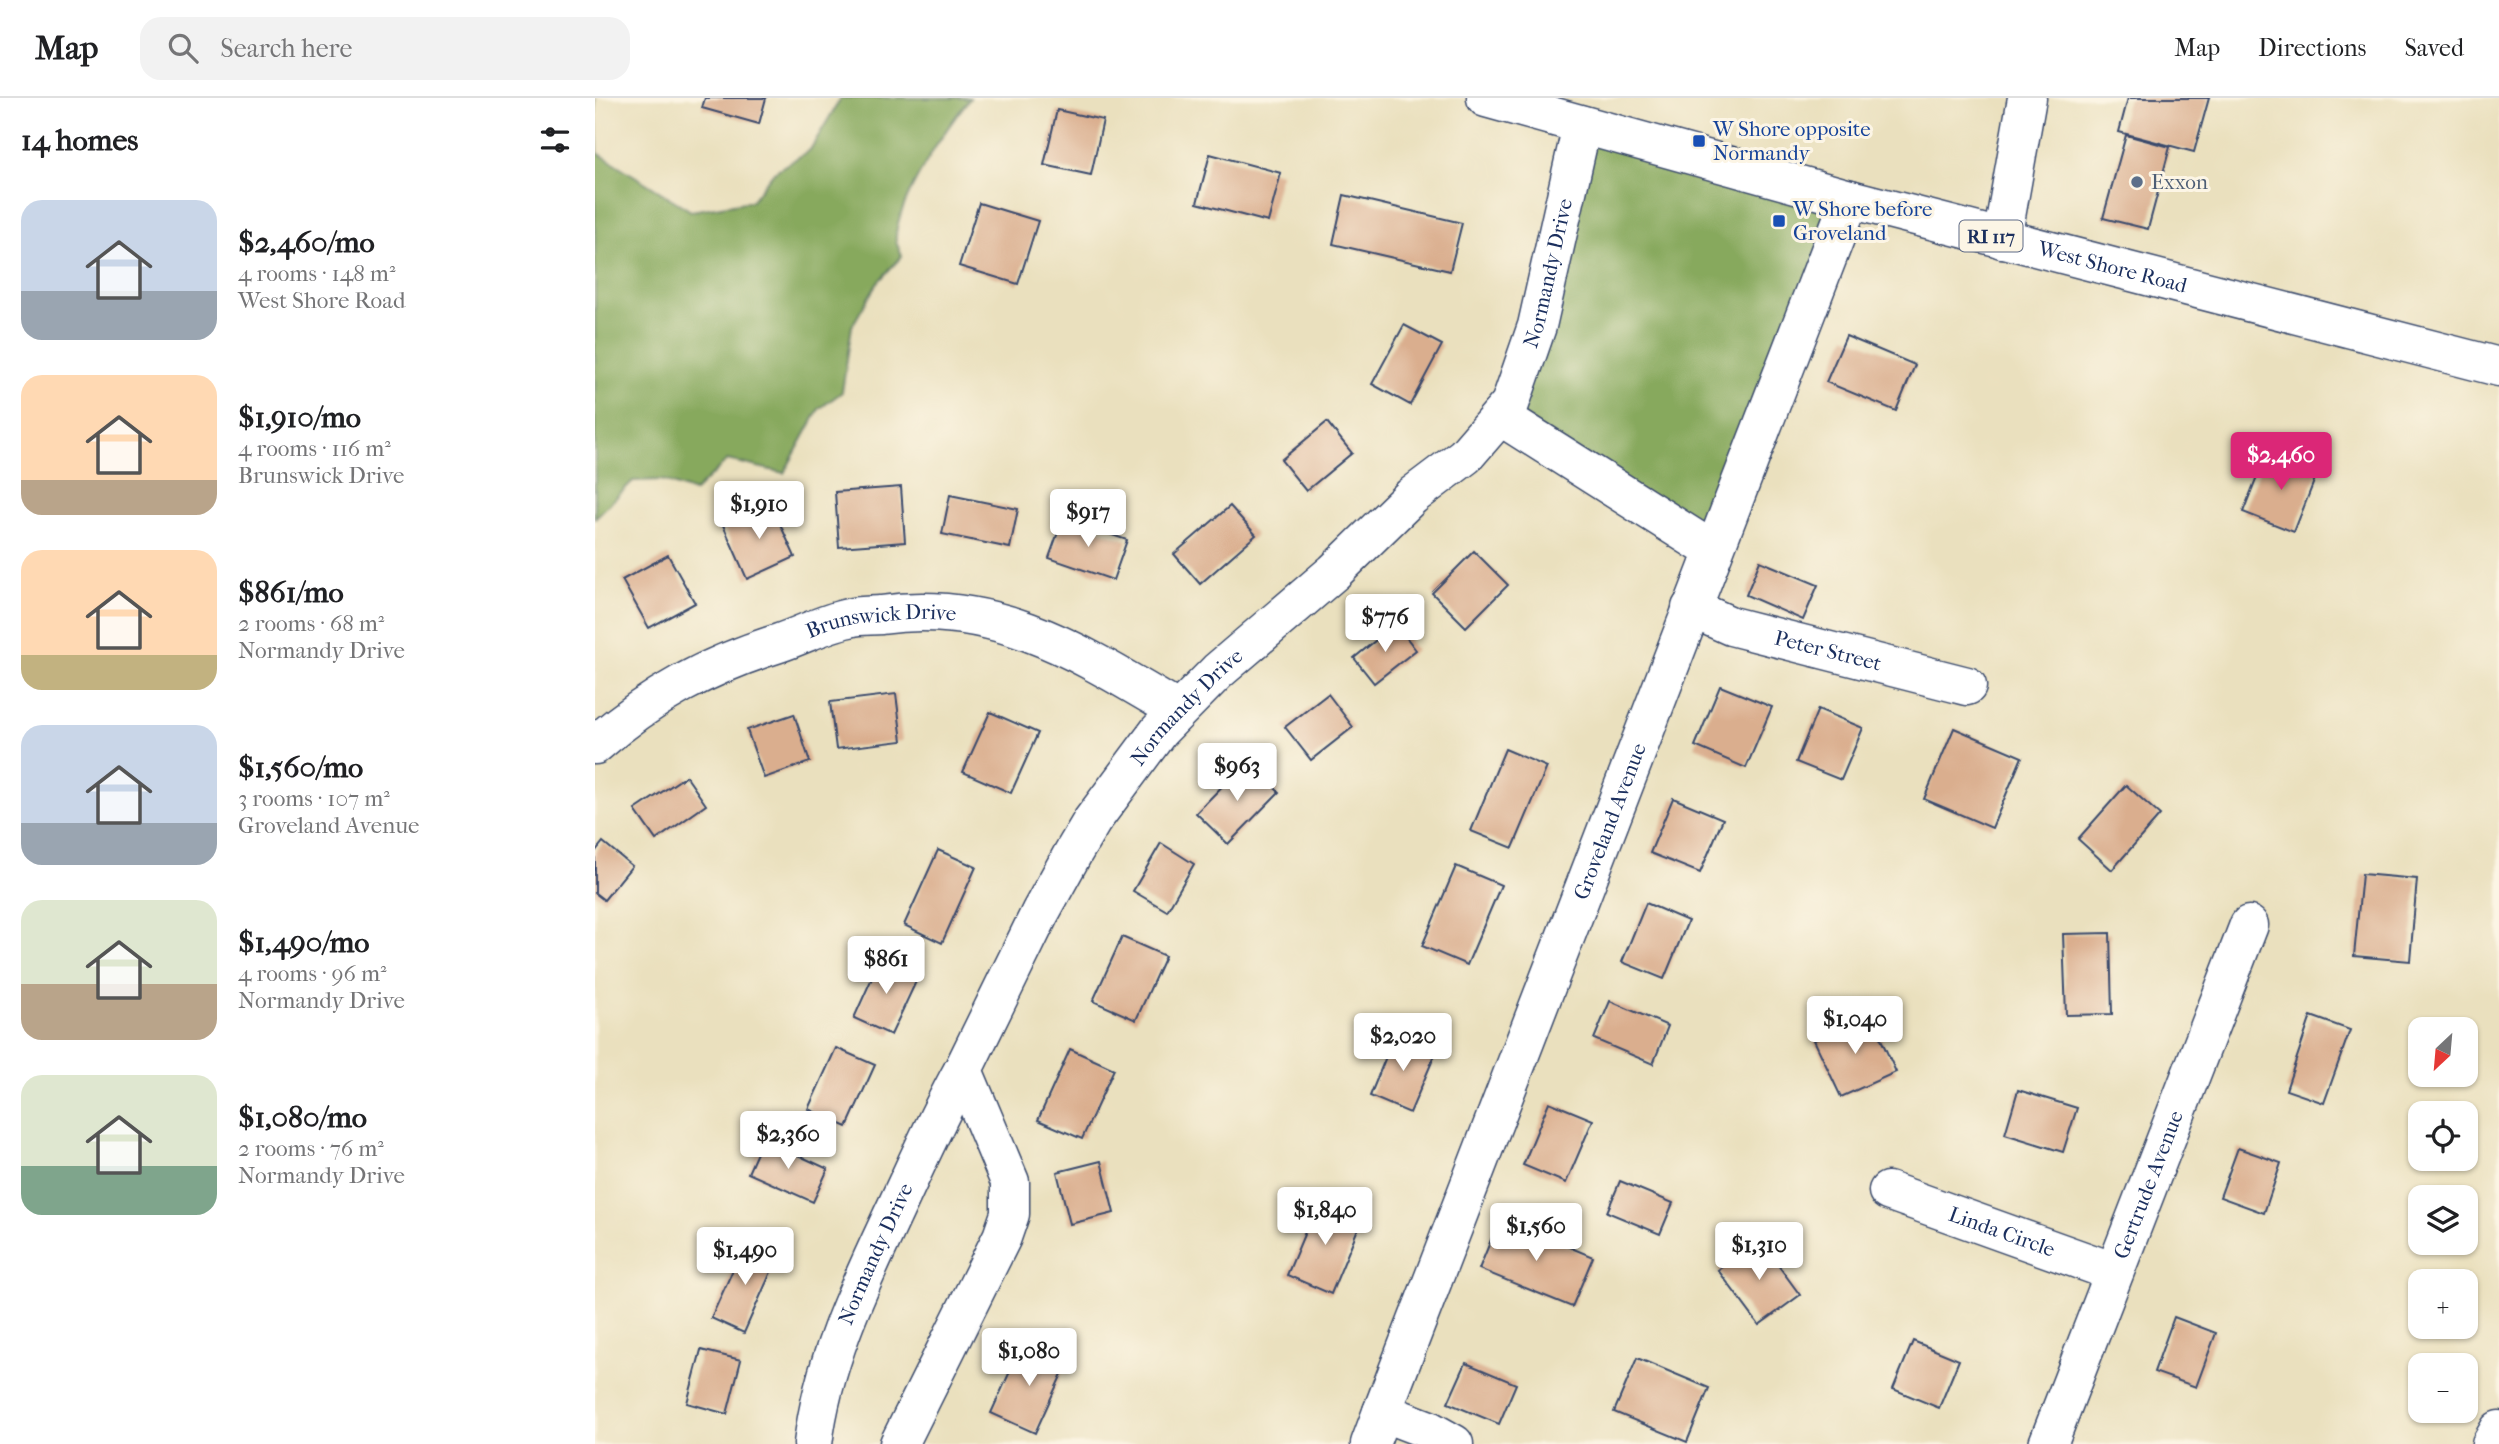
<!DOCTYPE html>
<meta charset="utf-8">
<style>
:root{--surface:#fff;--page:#f2f2f2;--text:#202124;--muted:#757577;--line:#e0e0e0;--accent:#db2777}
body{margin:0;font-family:"IM FELL French Canon",serif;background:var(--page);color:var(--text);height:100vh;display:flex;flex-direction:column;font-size:26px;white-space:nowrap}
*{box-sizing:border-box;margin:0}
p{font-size:23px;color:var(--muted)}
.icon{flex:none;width:38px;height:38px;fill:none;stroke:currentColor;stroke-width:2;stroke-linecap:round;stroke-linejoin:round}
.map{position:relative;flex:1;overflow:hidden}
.panel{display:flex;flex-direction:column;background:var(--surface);width:595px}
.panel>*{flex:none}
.needle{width:46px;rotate:206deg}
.buttons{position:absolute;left:1813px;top:919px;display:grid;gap:14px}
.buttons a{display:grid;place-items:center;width:70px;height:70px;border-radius:14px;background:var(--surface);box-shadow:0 2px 5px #0004;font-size:35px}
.price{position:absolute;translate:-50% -60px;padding:0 16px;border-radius:7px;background:#fff;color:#222;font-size:23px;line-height:46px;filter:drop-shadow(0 2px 4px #0008)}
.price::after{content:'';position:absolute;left:50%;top:42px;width:21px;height:16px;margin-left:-10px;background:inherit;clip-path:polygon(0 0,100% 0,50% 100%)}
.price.current{background:var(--accent);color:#fff}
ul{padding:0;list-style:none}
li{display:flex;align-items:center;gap:21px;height:175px;padding:0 21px}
li span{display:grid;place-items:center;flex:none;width:196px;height:140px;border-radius:21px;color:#555}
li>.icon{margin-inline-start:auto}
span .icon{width:84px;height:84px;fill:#fffc;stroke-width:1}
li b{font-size:30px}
h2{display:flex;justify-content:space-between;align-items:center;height:84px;padding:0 21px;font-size:30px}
header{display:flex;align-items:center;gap:42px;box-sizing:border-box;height:98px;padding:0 35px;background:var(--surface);border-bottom:2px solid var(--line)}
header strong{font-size:33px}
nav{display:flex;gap:38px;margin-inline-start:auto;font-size:24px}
.search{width:490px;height:63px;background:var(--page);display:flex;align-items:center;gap:18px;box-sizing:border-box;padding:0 24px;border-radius:21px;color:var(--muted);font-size:26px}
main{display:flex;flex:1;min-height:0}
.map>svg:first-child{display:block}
.forest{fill:#87a95d;stroke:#516c5e;stroke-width:2}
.building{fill:#daae8e}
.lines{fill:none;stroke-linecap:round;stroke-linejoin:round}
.street-casing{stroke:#3a4a6c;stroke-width:41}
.secondary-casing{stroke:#3a4a6c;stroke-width:41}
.primary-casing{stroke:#3a4a6c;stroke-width:41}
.street{stroke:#fff;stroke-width:38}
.secondary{stroke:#fff;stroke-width:38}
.primary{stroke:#fff;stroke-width:38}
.transit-dot{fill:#1a4fb4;stroke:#fcf5e5;stroke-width:2.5}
.service-dot{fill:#5c6f8a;stroke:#fcf5e5;stroke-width:2.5}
.labels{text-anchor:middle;stroke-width:6;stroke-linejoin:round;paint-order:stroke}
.shield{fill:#fcf5e5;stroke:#5e6a86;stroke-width:2}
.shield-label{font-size:19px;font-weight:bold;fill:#1b2f5e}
.transit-label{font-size:21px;fill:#164399;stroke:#fcf5e5;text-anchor:start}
.service-label{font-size:21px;fill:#4e5e75;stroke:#fcf5e5;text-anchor:start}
.street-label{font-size:21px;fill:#1b2f5e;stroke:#fcf5e5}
</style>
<header>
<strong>Map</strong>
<div class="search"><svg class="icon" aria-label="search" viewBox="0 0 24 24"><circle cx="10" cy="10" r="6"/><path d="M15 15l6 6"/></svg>Search here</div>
<nav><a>Map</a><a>Directions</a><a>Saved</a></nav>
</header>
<main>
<section class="panel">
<h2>14 homes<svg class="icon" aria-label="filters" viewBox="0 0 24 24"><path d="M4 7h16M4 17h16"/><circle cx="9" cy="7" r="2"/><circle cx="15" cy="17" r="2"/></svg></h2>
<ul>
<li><span style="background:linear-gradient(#c9d6e8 65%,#9aa5b1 0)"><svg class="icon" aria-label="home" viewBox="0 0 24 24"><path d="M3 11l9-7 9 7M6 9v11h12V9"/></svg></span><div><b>$2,460/mo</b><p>4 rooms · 148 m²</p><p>West Shore Road</p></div></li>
<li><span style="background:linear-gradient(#ffd9b3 75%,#b9a48a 0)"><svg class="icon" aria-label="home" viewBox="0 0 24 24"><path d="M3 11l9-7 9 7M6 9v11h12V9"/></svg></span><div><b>$1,910/mo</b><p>4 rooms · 116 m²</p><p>Brunswick Drive</p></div></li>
<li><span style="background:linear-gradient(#ffd9b3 75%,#c2b280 0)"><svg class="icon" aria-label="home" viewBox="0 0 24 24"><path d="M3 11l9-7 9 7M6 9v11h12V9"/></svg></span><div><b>$861/mo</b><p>2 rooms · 68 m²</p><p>Normandy Drive</p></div></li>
<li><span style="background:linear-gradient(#c9d6e8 70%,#9aa5b1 0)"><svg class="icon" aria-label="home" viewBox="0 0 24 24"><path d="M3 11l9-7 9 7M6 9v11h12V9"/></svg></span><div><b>$1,560/mo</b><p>3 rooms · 107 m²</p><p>Groveland Avenue</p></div></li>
<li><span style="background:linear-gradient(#dfe7d0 60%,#b9a48a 0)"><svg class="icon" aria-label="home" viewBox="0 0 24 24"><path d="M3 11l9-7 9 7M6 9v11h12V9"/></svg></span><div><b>$1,490/mo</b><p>4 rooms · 96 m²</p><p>Normandy Drive</p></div></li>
<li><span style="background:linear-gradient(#dfe7d0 65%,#7fa58c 0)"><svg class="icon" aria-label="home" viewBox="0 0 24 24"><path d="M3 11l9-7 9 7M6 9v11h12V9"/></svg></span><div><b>$1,080/mo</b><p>2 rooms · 76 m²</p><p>Normandy Drive</p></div></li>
</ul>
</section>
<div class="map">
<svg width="1904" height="1346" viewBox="0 0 1904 1346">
<rect width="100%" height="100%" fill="#fcf5e5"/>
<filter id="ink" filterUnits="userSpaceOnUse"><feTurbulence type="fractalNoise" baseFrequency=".0143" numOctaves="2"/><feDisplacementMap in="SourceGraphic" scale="14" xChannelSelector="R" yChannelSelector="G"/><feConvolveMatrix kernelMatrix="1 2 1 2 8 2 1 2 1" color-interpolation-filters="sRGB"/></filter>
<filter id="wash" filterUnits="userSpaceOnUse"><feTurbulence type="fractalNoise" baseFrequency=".00686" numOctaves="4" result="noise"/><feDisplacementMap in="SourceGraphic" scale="28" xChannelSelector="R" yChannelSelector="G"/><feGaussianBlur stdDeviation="1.57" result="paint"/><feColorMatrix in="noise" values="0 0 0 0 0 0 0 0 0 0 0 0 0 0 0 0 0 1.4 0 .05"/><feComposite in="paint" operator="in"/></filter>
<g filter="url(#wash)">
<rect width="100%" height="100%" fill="#eae0be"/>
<g class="forest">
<path d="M0,0L3,55L96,113L156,103L179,74L215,52L246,0H375C353,27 298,108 301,143C302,147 305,153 307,158L282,185L257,228L247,294L224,311L189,375L132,362L99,394L67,382L38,383L0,420Z"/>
<polygon points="984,35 1247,101 1119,443 910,308"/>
</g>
<g id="blocks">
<g class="building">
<polygon points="110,0 171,0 164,26 107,10"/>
<polygon points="1533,0 1614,0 1599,54 1524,34"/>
<polygon points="462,12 508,22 496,77 449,67"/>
<polygon points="1531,37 1575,49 1553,131 1508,120"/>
<polygon points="615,56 686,75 673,124 602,105"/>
<polygon points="749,97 867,125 855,173 738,146"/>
<polygon points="384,105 443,123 423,186 364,168"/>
<polygon points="809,227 847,247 815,307 777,286"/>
<polygon points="1251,238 1320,267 1301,313 1231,284"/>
<polygon points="732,324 757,355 711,393 686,362"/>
<polygon points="1672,353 1723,373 1699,434 1648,414"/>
<polygon points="306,389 310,444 244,449 240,394"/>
<polygon points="355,397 423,411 415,450 347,436"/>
<polygon points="176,406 200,459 152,481 128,427"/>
<polygon points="635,408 661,437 605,486 579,456"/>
<polygon points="468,420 532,442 518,482 454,460"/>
<polygon points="879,453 913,487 871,529 837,495"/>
<polygon points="73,457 100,505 54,530 27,482"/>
<polygon points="1165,463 1223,487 1208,522 1151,497"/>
<polygon points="801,526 821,552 779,585 759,560"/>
<polygon points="1125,588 1177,609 1151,670 1100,648"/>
<polygon points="301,596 307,643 241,651 235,604"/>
<polygon points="733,596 758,629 716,662 690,629"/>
<polygon points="1223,611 1268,630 1246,682 1201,664"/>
<polygon points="395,614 443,635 416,695 368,674"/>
<polygon points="199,616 215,664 169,680 152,632"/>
<polygon points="1359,630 1427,659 1397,730 1329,701"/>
<polygon points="910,651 952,669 918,750 876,733"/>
<polygon points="652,663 684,694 633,746 601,715"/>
<polygon points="91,678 111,707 61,742 40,712"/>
<polygon points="1531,687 1565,717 1517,772 1483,741"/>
<polygon points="1078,700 1128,721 1105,775 1055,755"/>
<polygon points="8,744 37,768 9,802 0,795 0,754"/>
<polygon points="566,745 599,766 572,813 538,793"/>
<polygon points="343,752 381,769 347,845 309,827"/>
<polygon points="861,768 906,787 872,867 827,848"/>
<polygon points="1767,776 1822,781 1815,863 1759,858"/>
<polygon points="1051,805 1093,823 1069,881 1027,864"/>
<polygon points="1515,835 1517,916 1471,917 1468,836"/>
<polygon points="527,839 570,858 541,922 498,903"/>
<polygon points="286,860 324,877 296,937 259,920"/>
<polygon points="1015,903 1073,928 1058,966 999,941"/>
<polygon points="1275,917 1301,974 1246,999 1219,942"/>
<polygon points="1716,918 1755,932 1729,1005 1691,992"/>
<polygon points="801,934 842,952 815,1015 775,998"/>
<polygon points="241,950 280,967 252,1029 213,1011"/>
<polygon points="475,951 519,971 487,1041 443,1022"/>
<polygon points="1423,992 1482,1010 1468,1054 1410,1036"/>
<polygon points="954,1004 998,1022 971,1085 928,1067"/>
<polygon points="168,1041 233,1071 218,1104 153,1075"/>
<polygon points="1643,1050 1686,1065 1669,1115 1625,1099"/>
<polygon points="506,1063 519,1115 475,1126 462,1074"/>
<polygon points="1025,1083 1078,1105 1065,1136 1012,1114"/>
<polygon points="723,1103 767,1121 736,1196 692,1177"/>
<polygon points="905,1120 998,1159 977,1209 884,1171"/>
<polygon points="1164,1141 1205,1197 1164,1227 1123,1172"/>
<polygon points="151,1143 183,1158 149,1235 116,1220"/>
<polygon points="1579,1219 1621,1235 1601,1289 1559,1274"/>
<polygon points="1318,1243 1364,1262 1344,1310 1298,1291"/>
<polygon points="428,1245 472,1265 440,1335 396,1315"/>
<polygon points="106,1252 146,1262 132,1316 92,1305"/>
<polygon points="1042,1260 1114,1290 1092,1344 1019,1314"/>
<polygon points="871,1265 921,1286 904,1326 853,1305"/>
</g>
</g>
</g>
<g filter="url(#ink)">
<use href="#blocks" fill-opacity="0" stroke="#3a4a6c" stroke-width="2"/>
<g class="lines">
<defs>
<g id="street">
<polyline points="905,318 1117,452"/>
<path id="s1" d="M1096,510L1136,528L1372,588"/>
<path id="s2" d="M0,647C57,597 112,568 184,545C208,537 229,525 254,520C264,517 275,518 286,517C402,500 487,556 582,612"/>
<path id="s3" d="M1293,1093L1519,1174"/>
<path id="s4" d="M218,1346C228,1263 263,1191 298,1116C321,1067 342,1019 368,972"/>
<path id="s5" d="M304,1346L407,1139L415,1116V1084L368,972L445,815L478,755L497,723L564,633L623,573L739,474L817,398L870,358L915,306L942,228L987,27"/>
<polyline points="775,1346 787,1314"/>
<path id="s6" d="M1453,1346L1654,827"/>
<polyline points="1896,1346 1904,1332"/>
</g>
<g id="secondary">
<polyline points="1407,141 1432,0"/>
<path id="s7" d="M859,1346L834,1332L787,1314L1255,101"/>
</g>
<g id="primary">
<path id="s8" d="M891,0L1255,101L1904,269"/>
</g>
</defs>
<use href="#street" class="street-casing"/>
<use href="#secondary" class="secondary-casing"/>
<use href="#primary" class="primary-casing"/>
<use href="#street" class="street"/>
<use href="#secondary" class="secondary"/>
<use href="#primary" class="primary"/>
</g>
</g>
<g class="transit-dot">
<rect x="1097" y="36" width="14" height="14" rx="3.5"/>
<rect x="1177" y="116" width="14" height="14" rx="3.5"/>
</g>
<circle class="service-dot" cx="1542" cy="84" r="7"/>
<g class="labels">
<rect class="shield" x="1364.5" y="122.5" width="63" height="31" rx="5"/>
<g class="shield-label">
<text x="1396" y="145">RI 117</text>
</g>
<g class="transit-label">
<text x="1118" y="38">W Shore opposite<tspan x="1118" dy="24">Normandy</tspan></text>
<text x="1198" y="118">W Shore before<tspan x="1198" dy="24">Groveland</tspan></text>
</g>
<g class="service-label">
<text x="1556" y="91">Exxon</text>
</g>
<g class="street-label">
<text dy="7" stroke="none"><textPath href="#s8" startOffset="649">West Shore Road</textPath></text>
<text dy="7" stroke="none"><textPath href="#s5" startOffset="1419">Normandy Drive</textPath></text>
<text dy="7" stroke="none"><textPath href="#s2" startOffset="318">Brunswick Drive</textPath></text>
<text dy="7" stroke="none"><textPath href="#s1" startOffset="144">Peter Street</textPath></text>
<text dy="7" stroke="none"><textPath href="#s5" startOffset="838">Normandy Drive</textPath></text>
<text dy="7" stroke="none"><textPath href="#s7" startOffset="712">Groveland Avenue</textPath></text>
<text dy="7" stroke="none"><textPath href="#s6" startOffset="278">Gertrude Avenue</textPath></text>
<text dy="7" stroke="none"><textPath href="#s3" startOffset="121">Linda Circle</textPath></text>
<text dy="7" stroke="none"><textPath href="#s4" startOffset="201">Normandy Drive</textPath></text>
</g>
</g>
</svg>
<div class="buttons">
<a><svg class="needle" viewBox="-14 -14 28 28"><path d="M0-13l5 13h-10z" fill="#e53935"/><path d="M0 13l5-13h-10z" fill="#757577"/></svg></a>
<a><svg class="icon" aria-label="locate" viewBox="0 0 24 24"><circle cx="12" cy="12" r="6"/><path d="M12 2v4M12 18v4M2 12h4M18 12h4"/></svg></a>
<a><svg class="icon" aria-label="layers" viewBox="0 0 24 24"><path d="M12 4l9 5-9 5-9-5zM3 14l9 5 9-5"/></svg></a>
<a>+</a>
<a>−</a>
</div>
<b class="price current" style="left:1686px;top:394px">$2,460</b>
<b class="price" style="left:164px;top:443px">$1,910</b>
<b class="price" style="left:493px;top:451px">$917</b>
<b class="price" style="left:790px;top:556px">$776</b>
<b class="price" style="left:642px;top:705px">$963</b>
<b class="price" style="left:291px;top:898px">$861</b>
<b class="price" style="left:1260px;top:958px">$1,040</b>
<b class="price" style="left:808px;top:975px">$2,020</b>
<b class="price" style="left:193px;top:1073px">$2,360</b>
<b class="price" style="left:730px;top:1149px">$1,840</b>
<b class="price" style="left:941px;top:1165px">$1,560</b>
<b class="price" style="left:1164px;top:1184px">$1,310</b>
<b class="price" style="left:150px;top:1189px">$1,490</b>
<b class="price" style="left:434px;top:1290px">$1,080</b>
</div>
</main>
